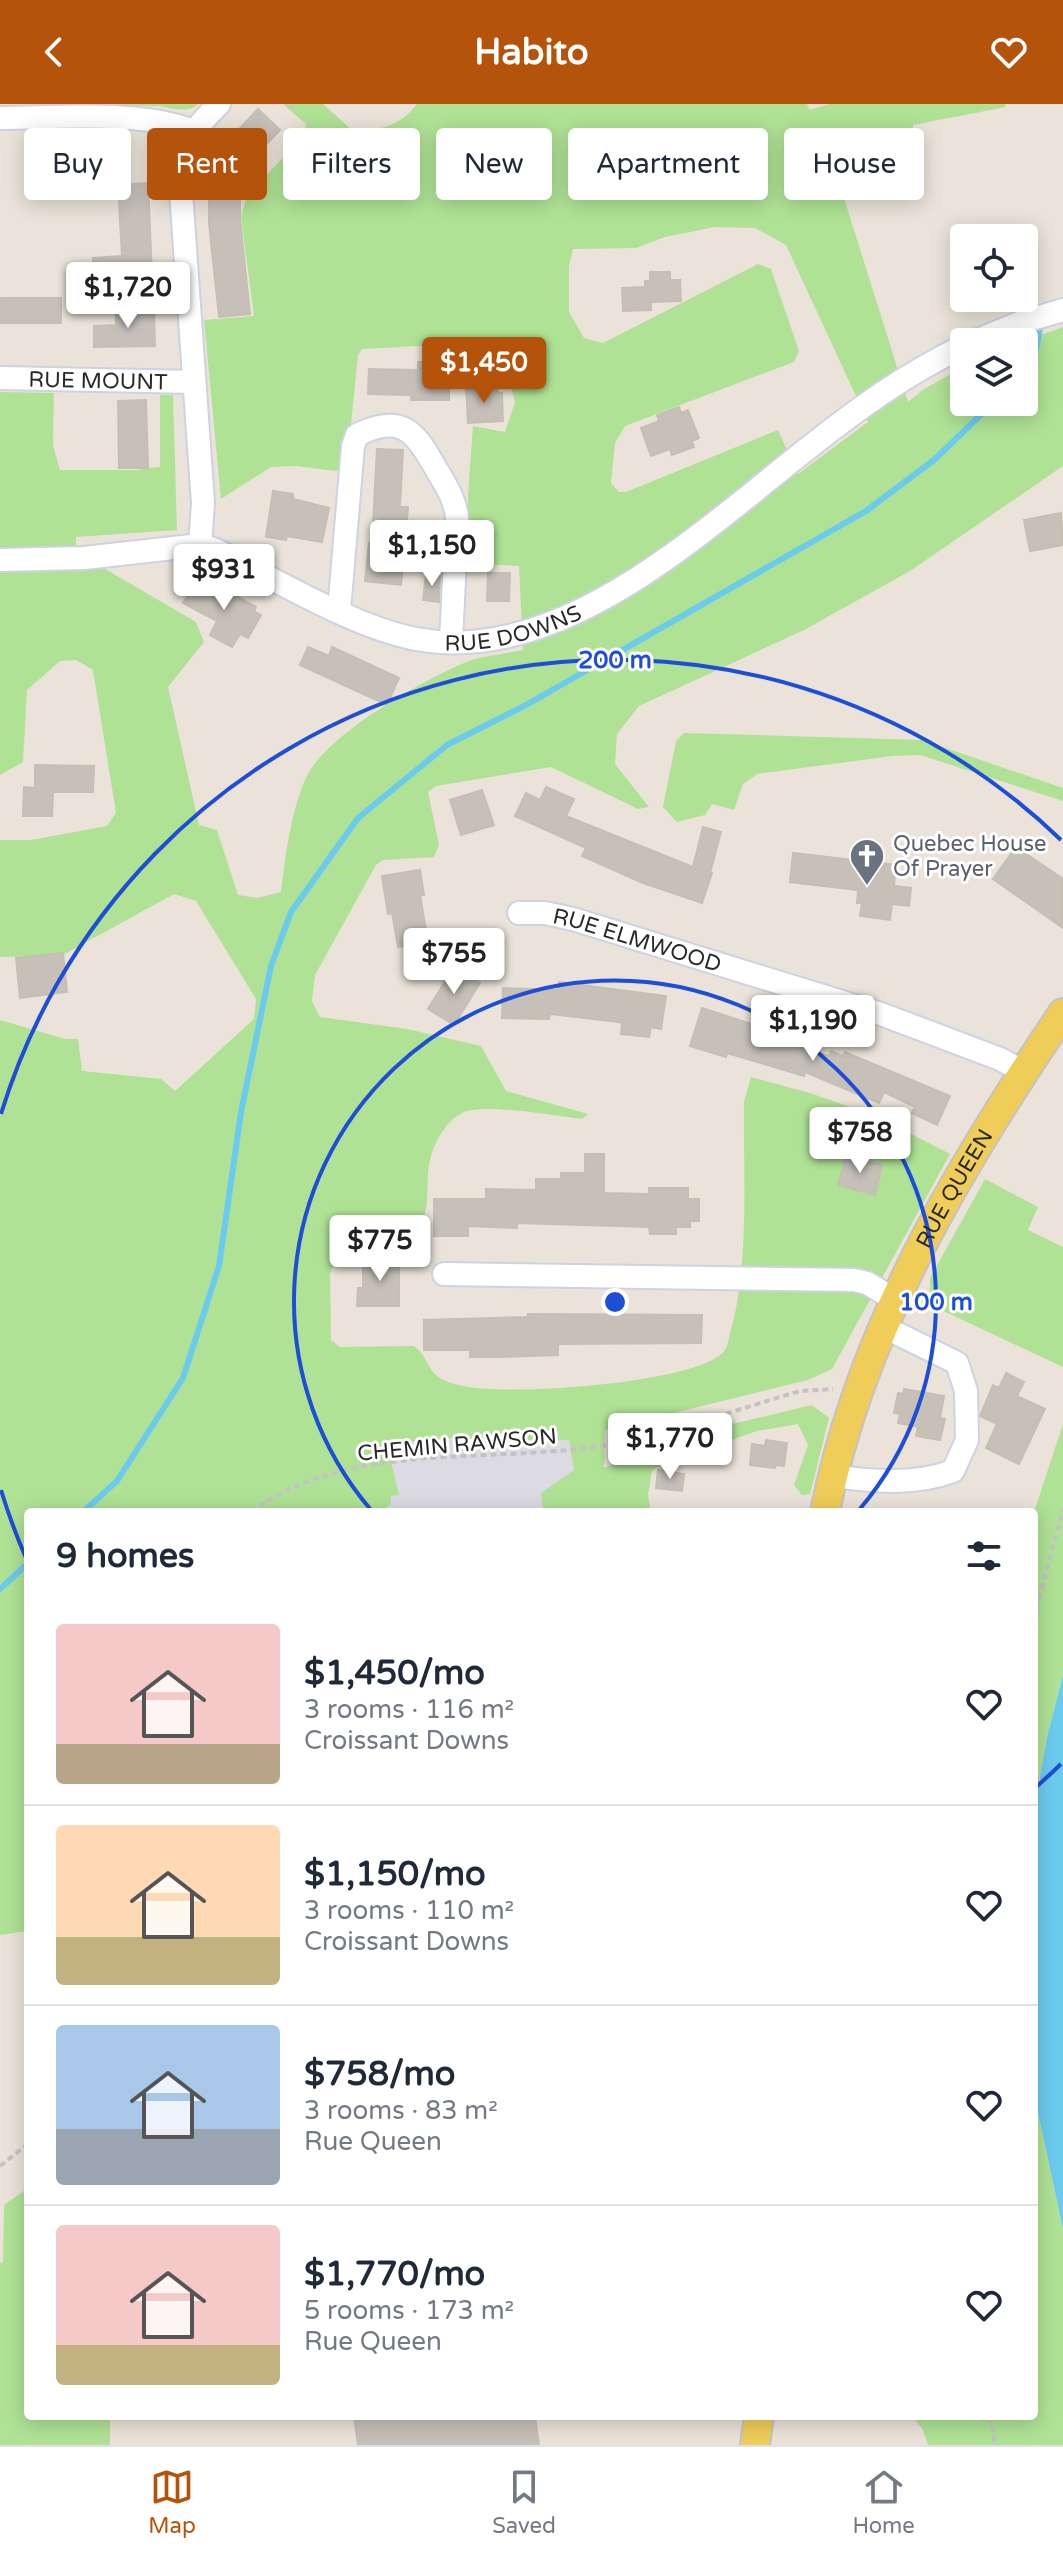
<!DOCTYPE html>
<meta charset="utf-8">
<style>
:root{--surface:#fff;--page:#f6f6f7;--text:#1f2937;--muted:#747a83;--line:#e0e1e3;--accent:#b45309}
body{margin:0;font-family:"Varela Round",sans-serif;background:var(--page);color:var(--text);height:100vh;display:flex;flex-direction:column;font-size:30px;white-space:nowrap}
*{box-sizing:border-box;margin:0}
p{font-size:26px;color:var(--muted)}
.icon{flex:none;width:44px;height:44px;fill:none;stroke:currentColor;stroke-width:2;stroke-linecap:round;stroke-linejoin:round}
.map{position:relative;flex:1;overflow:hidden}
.details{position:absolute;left:24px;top:1404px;width:1014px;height:912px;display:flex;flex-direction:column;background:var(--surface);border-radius:8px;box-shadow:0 4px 20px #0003}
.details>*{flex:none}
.hud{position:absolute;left:24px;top:24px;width:1016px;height:72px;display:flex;gap:16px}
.controls{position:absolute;left:950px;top:120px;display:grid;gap:16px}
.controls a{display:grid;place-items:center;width:88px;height:88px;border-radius:8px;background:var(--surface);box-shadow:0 4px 20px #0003;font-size:40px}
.price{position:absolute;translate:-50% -68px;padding:0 18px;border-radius:8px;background:#fff;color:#222;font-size:26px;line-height:52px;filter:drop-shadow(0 2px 4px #0008)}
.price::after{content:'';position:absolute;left:50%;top:48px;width:24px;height:18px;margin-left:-12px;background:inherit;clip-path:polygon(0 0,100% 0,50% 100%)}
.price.selected{background:var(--accent);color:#fff}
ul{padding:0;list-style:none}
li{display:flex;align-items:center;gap:24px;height:200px;padding:0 32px}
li+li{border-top:2px solid var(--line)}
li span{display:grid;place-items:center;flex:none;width:224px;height:160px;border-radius:8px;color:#555}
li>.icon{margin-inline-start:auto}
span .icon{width:96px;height:96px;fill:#fffc;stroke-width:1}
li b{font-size:34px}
h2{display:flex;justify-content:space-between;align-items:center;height:96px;padding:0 32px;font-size:34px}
.tag{padding:0 28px;border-radius:8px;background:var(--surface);box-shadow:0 4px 20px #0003;font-size:28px;line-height:72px}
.tag.selected{background:var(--accent);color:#fff}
header{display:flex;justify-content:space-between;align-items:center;height:104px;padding:0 32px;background:var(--accent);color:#fff;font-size:36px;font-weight:800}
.menu{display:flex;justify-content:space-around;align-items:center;height:112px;border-top:2px solid var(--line);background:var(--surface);font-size:22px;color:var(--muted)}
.menu a{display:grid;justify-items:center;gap:4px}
.menu .selected{color:var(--accent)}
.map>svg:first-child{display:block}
.industrial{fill:#dcdae3}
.green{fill:#afe295;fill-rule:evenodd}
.water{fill:#6bcbee}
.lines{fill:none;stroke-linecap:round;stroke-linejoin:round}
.stream{stroke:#6bcbee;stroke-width:6}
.building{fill:#c6c0b9;stroke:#c5bfb3;stroke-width:2}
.minor-casing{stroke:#ced2e1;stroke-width:26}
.major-casing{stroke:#c3c3c3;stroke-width:32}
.path{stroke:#c3c3c3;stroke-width:4;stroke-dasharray:6 4;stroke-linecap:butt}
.minor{stroke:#fff;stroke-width:22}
.major{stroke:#f0cd58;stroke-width:28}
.ring{fill:none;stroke:#1d4ed8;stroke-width:4}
.labels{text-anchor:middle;stroke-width:6;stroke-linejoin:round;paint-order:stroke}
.street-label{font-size:22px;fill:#282828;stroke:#fff}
.worship-label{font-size:22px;fill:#5b616d;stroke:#fff;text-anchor:start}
.centre{fill:#1d4ed8;stroke:#fff;stroke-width:4}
.ring-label{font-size:24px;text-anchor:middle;font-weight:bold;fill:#1d4ed8;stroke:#fff;stroke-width:6;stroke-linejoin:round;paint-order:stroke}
</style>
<header><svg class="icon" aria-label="back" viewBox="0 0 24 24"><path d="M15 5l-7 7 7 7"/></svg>Habito<svg class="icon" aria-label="heart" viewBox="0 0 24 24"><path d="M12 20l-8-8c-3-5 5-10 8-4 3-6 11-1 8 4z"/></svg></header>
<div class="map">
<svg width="1063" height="2341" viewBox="0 0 1063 2341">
<rect width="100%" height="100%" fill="#ebe3d9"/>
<polygon class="industrial" points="448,1334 518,1337 569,1336 575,1366 542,1389 543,1408 385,1408 384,1405 391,1400 390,1392 399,1391 387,1340"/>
<g class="green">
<path d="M0,0H198C187,10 172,4 159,2Z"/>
<path d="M283,0H323L354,28C383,24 398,24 417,0H807L810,6L829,0H1005L1006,3L913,21V32L842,49L834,62L908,298L924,285L964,263V298H1024V238H1021L1063,223V362L910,467L804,526L639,602L617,630L615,660L649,703L638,705L551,663L436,682L428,688L439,741L434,753L383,756L376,761L315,871L312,897L320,913L407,925L481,942L506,987L588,1010L582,1015C557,1012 484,999 464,1008C447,1016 436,1035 431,1052C425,1071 430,1094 424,1114L333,1162L330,1170L331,1236L340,1243L413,1242C425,1248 426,1261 435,1270C441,1277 460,1282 469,1283C511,1291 700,1280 725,1246C728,1242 729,1233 730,1229C750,1162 743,1068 744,998L751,973L810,989L878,1013L950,1050L832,1265L808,1276L605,1326L604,1364L695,1329L812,1301L829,1314L810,1390L802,1391L794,1381L808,1341L798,1320L757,1327L720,1340L713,1360L662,1359L652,1367L648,1391L651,1408H543L541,1389L574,1366L569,1336L518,1337L448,1334L387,1340L399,1391L391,1392V1400L384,1405L385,1408H28V1827L0,1831V916L65,935H78L82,967L161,975L175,987L254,915L256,895L196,797L174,790L61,852L0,853V736H31L107,722L116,709L93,566L76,556L60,557L27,586L23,658L0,671V288L54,289L53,341L60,366H135L160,363V291H173L177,426L76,433V448L196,518L204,538L168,583L199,721L217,726L238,791L257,794L281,788C286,749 290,710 306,674C325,631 426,574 469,557C486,551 506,550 523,546L519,462L479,460L467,451L468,391L473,322L505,328L515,298L512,286L438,241L362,245L358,251L347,359L336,367L296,362L271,363L221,395L204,216L254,212L241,113L247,91L304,32L306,20ZM715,123L755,124L786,141L868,318L798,370L778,326L626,388H619L611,379L615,339L625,322L794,258L799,247L771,165L758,160L603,239L584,234L569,208V162L573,145L636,144L665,133Z"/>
<polygon points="684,629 922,636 1063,684 1063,697 920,651 892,652 757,670 743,680 734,706 712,700 705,711 677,718 663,703 676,637"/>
<polygon points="985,1075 1038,1103 1028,1126 1063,1143 1063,1263 937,1204 930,1191 930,1174"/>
<polygon points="1063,1320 1063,1571 1047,1633 1034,1706 1034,1408"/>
<polygon points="1034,1990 1063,2125 1063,2341 928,2341 923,2326 912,2312 1034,2312"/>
<polygon points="28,2084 28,2312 110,2312 110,2341 0,2341 0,2159 3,2158 4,2101"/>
</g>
<polygon class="water" points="1063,1571 1063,2125 1034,1990 1034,1706 1047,1633"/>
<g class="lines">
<g class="stream">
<polyline points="1024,274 1032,268 1041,218"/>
<polyline points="83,1408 117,1377 183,1274 219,1162 241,1008 271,862 291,808 358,714 447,641 526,601 866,407 934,356 994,298"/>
<polyline points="0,1485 28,1459"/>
</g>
</g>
<g class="building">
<polygon points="258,5 280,26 247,61 225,40"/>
<polygon points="209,73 240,73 240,115 250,210 219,213 209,119"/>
<polygon points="148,79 152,171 110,174 110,180 94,181 93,154 122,152 118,81"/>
<polygon points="650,168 670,168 670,176 680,176 681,197 651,198 651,206 623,207 622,184 645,183 645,177 650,177"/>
<rect x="0" y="194" width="61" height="25"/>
<polygon points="116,205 154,205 155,242 94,243 94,222 116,221"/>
<polygon points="418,258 436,258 436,269 449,269 449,296 411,296 411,291 368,290 369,265 418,266"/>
<polygon points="497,282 498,290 502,289 503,317 468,319 466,283"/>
<polygon points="146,296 148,364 119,364 118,297"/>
<polygon points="679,303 681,309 688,306 699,334 692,337 694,343 672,351 670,345 651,352 641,324 659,317 657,311"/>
<polygon points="377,345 403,346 400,403 408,403 401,481 365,477 369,439 372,439"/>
<polygon points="273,387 293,390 293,395 329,404 322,438 287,432 286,436 266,433"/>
<polygon points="1061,409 1063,441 1030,447 1024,416"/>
<polygon points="488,469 510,469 509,497 487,497"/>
<polygon points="426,470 440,472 439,498 423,496"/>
<polygon points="197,475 223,490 226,486 256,503 254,507 261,511 248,534 240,530 232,543 210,531 217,517 183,499"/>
<polygon points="308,543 329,552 332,543 399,574 387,601 300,561"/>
<polygon points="35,661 94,662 93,688 53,688 52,712 23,712 24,683 35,684"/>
<polygon points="546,683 574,695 566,712 693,763 703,723 721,728 710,769 712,769 702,799 643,779 582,752 586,744 515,712 526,689 540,696"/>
<polygon points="482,686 494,721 461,731 450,696"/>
<polygon points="1016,743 1063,775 1063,824 993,775"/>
<polygon points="793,749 896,761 894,782 911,784 909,802 892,800 890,816 860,812 862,799 857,799 858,786 790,778"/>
<polygon points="420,766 424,791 420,791 428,838 398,843 392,809 388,810 382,772"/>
<polygon points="63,849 67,888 20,894 16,854"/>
<polygon points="454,863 480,879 454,921 428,905"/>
<polygon points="559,878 666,892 661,925 651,923 649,933 621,930 622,919 619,918 550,910 549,915 502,914 503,884 558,886"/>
<polygon points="702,904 801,936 799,943 829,952 831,947 843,952 845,948 950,992 937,1021 912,1009 915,1003 884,988 879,999 805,968 804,972 727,949 726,953 690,942"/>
<polygon points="585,1050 604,1050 604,1089 649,1090 649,1084 688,1084 688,1095 699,1095 699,1117 690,1117 690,1123 676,1123 676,1130 650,1130 649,1123 517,1119 517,1124 468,1122 468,1132 434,1132 434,1095 486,1095 486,1085 536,1086 536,1075 561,1075 561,1069 585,1069"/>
<polygon points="846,1052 882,1061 875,1091 838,1081"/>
<polygon points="363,1155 399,1155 399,1202 357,1202 358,1184 363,1184"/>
<polygon points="528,1210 702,1211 701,1239 558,1240 558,1251 499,1253 470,1253 470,1246 424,1246 424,1216 527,1213"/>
<polygon points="1006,1269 1024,1278 1017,1292 1045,1305 1019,1360 986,1344 997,1320 980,1312 993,1281 999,1284"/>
<polygon points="904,1285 944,1292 940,1314 945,1315 940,1336 916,1332 918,1323 898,1319 900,1310 894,1309 898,1289 903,1290"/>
<polygon points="766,1336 787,1339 784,1362 776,1361 775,1364 750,1361 752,1340 765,1342"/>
<polygon points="658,1366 684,1370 682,1387 656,1384"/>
<polygon points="354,2312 535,2312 539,2341 358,2341"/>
</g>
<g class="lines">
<defs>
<g id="minor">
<path d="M0,14C57,14 142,6 193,27"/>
<polyline points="973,238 1022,218 1063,206"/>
<path id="s1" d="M0,274L194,278"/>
<path d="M200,441L203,399L181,88C183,41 186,33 219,0"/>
<path id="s2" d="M0,456L84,454L200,441L216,446C275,475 353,523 416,535C561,562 701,428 807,345C856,306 907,269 964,242"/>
<path d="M339,507L353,342L357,331C400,310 414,325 435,363C445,380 455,394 457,414L451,538"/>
<path id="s3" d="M519,809H545L573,815L881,910L1000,955L1024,968"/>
<polyline points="444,1170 854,1176 867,1179 895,1196"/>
<path d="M834,1372C873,1378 916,1381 953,1367L967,1336L966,1287L957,1259L884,1223"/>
</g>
<g id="major">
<path id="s4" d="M825,1408C861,1225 960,1061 1063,909"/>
<polyline points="755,2341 759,2312"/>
</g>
</defs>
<use href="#minor" class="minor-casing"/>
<use href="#major" class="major-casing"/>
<g class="path">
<path d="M251,1408C345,1338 483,1359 594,1343C660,1333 735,1306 800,1287L833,1285"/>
<polyline points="1034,1514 1063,1405"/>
<polyline points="0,2062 28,2040"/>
<polyline points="990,2312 995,2341"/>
</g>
<use href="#minor" class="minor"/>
<use href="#major" class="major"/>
</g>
<g class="ring">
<path d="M371 1406A321 321 0 1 1 859 1406"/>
<path d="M1061 1660A642 642 0 0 1 1036 1683M26 1454A642 642 0 0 1 1 1386M1 1010A642 642 0 0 1 1061 736"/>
</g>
<defs>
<symbol id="church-pin" viewBox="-11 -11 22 30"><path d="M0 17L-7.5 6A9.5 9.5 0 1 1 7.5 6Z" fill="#6b7280" stroke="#fff"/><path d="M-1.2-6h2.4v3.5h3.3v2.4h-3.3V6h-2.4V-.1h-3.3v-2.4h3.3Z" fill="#fff"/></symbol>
</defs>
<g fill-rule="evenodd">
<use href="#church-pin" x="847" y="732" width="40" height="54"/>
</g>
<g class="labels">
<g class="street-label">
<text dy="8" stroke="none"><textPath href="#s1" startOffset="98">RUE MOUNT</textPath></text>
<text dy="8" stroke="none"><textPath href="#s2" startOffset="536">RUE DOWNS</textPath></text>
<text dy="8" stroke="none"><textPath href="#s3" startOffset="122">RUE ELMWOOD</textPath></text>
<text dy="8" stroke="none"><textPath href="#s4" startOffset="350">RUE QUEEN</textPath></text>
<text transform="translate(457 1340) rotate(-5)" y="8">CHEMIN RAWSON</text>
</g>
<g class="worship-label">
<text x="893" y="747">Quebec House<tspan x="893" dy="25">Of Prayer</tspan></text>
</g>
</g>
<circle cx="615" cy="1198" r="12" class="centre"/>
<g class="ring-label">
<text x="615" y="564">200 m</text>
<text x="936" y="1206">100 m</text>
</g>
</svg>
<div class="controls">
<a><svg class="icon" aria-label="locate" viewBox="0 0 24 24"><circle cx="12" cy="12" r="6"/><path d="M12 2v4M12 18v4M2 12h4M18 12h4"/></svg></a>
<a><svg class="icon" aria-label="layers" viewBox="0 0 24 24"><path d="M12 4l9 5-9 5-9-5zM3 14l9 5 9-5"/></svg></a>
</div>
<b class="price" style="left:128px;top:226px">$1,720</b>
<b class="price selected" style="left:484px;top:301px">$1,450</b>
<b class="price" style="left:432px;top:484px">$1,150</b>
<b class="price" style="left:224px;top:508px">$931</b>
<b class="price" style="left:454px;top:892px">$755</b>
<b class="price" style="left:813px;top:959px">$1,190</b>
<b class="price" style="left:860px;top:1071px">$758</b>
<b class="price" style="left:380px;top:1179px">$775</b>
<b class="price" style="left:670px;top:1377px">$1,770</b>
<div class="hud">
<a class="tag">Buy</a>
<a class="tag selected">Rent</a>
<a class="tag">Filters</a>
<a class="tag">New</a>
<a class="tag">Apartment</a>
<a class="tag">House</a>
</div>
<section class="details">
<h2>9 homes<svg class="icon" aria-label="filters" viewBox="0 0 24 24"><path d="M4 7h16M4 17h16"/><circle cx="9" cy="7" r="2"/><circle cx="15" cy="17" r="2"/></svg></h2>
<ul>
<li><span style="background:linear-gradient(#f6c9c9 75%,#b9a48a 0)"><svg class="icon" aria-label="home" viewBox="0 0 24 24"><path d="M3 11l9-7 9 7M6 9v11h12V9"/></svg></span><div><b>$1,450/mo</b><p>3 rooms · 116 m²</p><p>Croissant Downs</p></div><svg class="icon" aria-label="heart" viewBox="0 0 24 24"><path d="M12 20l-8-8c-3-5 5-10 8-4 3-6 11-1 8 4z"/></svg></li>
<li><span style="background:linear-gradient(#ffd9b3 70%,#c2b280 0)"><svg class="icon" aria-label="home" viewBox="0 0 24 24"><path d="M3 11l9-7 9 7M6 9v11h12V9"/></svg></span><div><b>$1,150/mo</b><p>3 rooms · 110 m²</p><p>Croissant Downs</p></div><svg class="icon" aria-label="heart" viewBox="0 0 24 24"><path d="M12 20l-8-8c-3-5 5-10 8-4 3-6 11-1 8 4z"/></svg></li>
<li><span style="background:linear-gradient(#a9c7e8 65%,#9aa5b1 0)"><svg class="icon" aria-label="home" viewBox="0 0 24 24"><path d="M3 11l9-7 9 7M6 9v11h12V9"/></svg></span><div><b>$758/mo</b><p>3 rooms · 83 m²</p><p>Rue Queen</p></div><svg class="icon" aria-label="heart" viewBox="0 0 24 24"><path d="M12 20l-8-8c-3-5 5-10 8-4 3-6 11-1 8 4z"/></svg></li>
<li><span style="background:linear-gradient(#f6c9c9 75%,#c2b280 0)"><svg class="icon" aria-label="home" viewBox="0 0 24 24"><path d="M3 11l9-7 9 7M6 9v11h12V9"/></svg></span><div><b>$1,770/mo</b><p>5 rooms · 173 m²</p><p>Rue Queen</p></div><svg class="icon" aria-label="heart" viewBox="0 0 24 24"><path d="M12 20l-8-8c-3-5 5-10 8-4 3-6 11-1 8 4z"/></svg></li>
</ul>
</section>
</div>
<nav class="menu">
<a class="selected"><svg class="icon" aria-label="map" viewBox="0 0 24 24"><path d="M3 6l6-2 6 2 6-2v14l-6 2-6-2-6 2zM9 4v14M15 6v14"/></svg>Map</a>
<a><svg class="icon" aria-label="saved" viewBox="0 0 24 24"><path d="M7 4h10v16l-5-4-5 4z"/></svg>Saved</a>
<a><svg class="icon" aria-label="home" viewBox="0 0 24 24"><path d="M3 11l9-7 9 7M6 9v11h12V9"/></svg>Home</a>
</nav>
